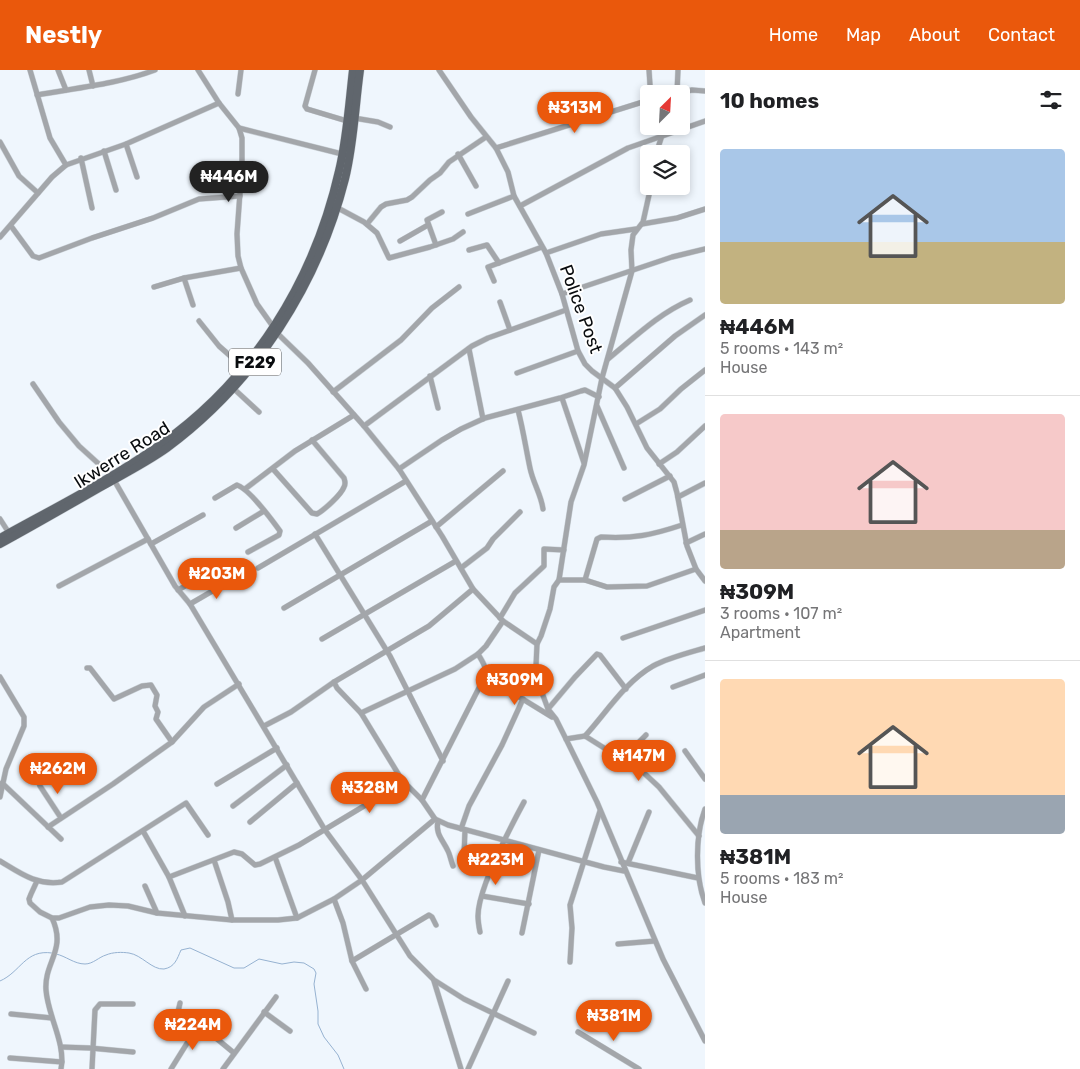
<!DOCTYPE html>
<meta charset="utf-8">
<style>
:root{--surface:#fff;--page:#f2f2f2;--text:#202124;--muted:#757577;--line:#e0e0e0;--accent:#ea580c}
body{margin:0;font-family:Rubik,sans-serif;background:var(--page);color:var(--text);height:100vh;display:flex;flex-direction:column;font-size:19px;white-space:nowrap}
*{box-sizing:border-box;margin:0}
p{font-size:16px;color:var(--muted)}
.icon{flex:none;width:28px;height:28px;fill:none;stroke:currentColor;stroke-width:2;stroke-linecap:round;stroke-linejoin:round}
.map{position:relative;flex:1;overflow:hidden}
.panel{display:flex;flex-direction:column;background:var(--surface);width:375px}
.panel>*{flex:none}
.needle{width:32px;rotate:24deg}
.buttons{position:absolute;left:640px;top:15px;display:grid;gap:10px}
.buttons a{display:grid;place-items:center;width:50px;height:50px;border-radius:5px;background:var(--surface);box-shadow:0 2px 8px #0003;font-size:25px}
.price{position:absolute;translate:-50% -42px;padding:0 11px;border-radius:18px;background:var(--accent);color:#fff;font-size:16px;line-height:32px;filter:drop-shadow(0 1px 2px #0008)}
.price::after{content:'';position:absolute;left:50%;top:30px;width:15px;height:11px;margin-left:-8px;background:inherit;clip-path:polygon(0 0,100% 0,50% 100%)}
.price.on{background:#222;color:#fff}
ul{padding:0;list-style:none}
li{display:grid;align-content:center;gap:10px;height:265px;padding:0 15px}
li+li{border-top:1px solid var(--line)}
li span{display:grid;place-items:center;height:155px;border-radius:5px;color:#555}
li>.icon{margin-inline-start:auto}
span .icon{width:90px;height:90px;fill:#fffc;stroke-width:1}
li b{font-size:21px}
h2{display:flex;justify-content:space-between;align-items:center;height:60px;padding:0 15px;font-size:21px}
header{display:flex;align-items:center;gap:30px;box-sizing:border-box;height:70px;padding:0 25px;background:var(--accent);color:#fff}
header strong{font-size:24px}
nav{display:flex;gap:28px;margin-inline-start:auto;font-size:18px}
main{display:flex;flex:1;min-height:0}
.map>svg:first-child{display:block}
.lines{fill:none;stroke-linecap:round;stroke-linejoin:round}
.stream{stroke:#96b2d1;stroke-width:1}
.minor-casing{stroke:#cad1d7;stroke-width:6}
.primary-casing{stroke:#cad1d7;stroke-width:9}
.minor{stroke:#a3a6aa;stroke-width:5}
.primary{stroke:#60666d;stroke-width:8}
.labels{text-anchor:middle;stroke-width:4;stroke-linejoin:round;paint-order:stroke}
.shield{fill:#fff;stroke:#535557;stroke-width:1}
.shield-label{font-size:16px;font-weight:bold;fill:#090c0f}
.street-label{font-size:18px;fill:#090c0f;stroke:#fff}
</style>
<header>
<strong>Nestly</strong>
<nav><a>Home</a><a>Map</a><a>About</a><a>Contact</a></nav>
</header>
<main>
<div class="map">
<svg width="705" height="999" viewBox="0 0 705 999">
<rect width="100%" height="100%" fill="#eff6fd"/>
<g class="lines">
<g class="stream">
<path d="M56,884C66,886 74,894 85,894C93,894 99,887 106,885C113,882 122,882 129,883C142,885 152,900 164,899C175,897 177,889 181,880L190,878L234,898H244L259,889L282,894L294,892L304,893L314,899L316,903L314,914L318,941V954L324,967L338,985L344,999"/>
<path d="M0,911C21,902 25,879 52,883"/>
</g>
<defs>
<g id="minor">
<polyline points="30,0 50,68 66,95"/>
<polyline points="58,0 66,20"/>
<polyline points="89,0 93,16"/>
<polyline points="198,0 219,33 239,58 242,68 242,95 237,164 238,186 241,198 257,234 274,258"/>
<polyline points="315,0 305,36 307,39 347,51"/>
<polyline points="439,0 471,47 496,78 508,102 514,126 546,183 562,224 578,281 585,294 592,301 615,318 627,337 647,378 674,412 677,423 687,476 696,499 705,511"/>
<polyline points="649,0 650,15 653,24"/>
<polyline points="238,24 241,0"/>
<polyline points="673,24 692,20 705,21"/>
<polyline points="675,24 677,22 678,0"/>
<path d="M37,25C76,18 118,14 155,0"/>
<polyline points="354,48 378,52 390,57"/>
<polyline points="239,58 342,84"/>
<polyline points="0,72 19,106 38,123"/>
<polyline points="126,74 137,107"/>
<polyline points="496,78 649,30"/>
<polyline points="104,81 116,120"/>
<polyline points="458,84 476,116"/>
<polyline points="656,84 665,56"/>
<polyline points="81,88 92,138"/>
<polyline points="651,116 643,152 633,165 631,180 632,201 602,308 584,395 571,432 559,510 554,517 550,539 541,566 537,574 536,596 541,620 548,639 556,649 566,669 597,732 663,889 705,971"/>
<polyline points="520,136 628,78 705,51"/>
<polyline points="336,137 364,152 377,163 389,188 430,177 453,169 463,162"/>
<polyline points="468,144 514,126"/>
<polyline points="367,154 381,137 386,134 407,130 412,127 430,110 440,103 449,92 486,67"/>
<polyline points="642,154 677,148 705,139"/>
<polyline points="11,156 33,186 39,188 92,168 153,148 199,129 240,126"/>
<polyline points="0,167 52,107 66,95 126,74 219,33"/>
<polyline points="400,171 428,155"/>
<polyline points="436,175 427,150 442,142"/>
<polyline points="469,180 487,175 499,193"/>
<polyline points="546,183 601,164 636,159"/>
<polyline points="184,208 193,235"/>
<polyline points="494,211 488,197 542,177"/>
<polyline points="154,217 184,208 241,198"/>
<polyline points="562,224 672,187 705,179"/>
<polyline points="500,232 510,260"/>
<polyline points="199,251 219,276 244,298"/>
<polyline points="277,263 308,293 364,356 399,399 442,466 473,519 503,551 537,574"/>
<polyline points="469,279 483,349"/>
<path d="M608,289C635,267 658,244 690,230"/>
<polyline points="517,303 578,281"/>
<polyline points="430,306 438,338"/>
<polyline points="33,314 59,352 79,376 111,405"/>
<polyline points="233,318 259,342"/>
<polyline points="615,318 675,266 705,245"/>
<polyline points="333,322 401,270 432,238 459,217"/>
<polyline points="562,328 584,393"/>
<polyline points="597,336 624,398"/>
<path d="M518,340C523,359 526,379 530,398C533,413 541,424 543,439"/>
<polyline points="636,354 660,339 681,319 705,300"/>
<polyline points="364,356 472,276 488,268 566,240"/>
<polyline points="659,394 677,382 705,356"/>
<path d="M273,399L312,443L317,444C324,440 341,425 344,417C346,413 345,412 344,408L312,370"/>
<polyline points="399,399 442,370 461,359 485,348 560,328 581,321 585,320 599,327"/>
<polyline points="114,410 175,516 190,534 325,760 362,810 410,886 434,910 464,929 534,963"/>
<polyline points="245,419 295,381 354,345"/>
<polyline points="678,427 705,413"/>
<path d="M215,428L237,415C249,419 272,450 280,461L279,465L248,482"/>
<polyline points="625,429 670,406"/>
<polyline points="0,449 9,463"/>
<polyline points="436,457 503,401"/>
<polyline points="236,458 264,441"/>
<polyline points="315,464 390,586 443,691"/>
<polyline points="686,473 705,464"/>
<polyline points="151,474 203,445"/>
<polyline points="258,498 406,411"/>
<polyline points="461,498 487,478 493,469 520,442"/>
<polyline points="559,510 585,510 607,517 647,516 696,499"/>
<path d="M585,510L597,469L601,467C633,469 652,465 682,455"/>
<polyline points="59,516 148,469"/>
<polyline points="178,520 226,493"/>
<polyline points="190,534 228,512 240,512"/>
<polyline points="284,538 432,451"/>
<polyline points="500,548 515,523 544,496 544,479 564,480"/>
<polyline points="623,568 705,540"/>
<polyline points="322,569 456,491"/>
<polyline points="87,598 90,598 114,629 142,616 151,615 157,625 155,636 158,642 156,649 172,672"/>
<polyline points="485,606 552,647"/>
<polyline points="0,607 24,647 24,656 6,699 0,727"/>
<polyline points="334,612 337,618 361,643 402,710 422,730 435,749 448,755 604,797 624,801"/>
<polyline points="673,617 705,605"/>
<polyline points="548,639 575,607 597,584 600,585 626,619"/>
<polyline points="361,643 455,599 478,584 486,576 503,551"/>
<polyline points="264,656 291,642 334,612 429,556 473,519"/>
<path d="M585,666C606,643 625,612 653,596C668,588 688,583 705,578"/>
<polyline points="566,669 585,666 644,703 659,717 699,766"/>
<polyline points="685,681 705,709"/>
<polyline points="623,688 646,665"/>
<polyline points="38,710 40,716 61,748"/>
<polyline points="2,713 61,769"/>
<polyline points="217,714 277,678"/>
<path d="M422,730L485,606C487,597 482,591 478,584"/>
<polyline points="233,736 287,695"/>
<path d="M705,739C695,766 695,806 705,833"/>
<path d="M438,751C435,764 443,770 448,781C450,785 451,791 453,796"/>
<polyline points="250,752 297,713"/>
<polyline points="48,757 113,714 172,672 204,637 239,614"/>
<polyline points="461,759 469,736 502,675 523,629"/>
<polyline points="143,761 169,807 185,846"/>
<polyline points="464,785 465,760"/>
<polyline points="275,787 297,848"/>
<polyline points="214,790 228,832 232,850"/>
<path d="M0,791C20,803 37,816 62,812L186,733L208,765"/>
<polyline points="621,792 698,808"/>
<polyline points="628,793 649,742"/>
<polyline points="169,807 234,782 242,784 255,795 260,794 299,775 404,712"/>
<polyline points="37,811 31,824 29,829 30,833 40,842 52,848 59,848 90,837 109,835 128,836 157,843 232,850 278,850 297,848 334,829 362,810 435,749"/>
<polyline points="145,816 157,843"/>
<polyline points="482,826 529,834"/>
<polyline points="334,829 343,853 352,891 366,919"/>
<path d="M52,848C67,880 44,892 46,920C48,947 66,973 61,999"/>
<path d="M480,862C479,857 478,851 478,846C478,818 510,758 524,732"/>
<polyline points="522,863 539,780"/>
<polyline points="618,874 655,871"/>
<polyline points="352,891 429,845 432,847 436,855"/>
<polyline points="570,892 572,858 570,835 600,741"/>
<polyline points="434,911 461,999"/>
<polyline points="180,933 178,942 199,954 234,983"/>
<polyline points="264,942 290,961"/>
<polyline points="11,944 52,948"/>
<polyline points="578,962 639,999"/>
<polyline points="61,977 90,978 133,982"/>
<polyline points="10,988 62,992"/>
<polyline points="92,999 95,940 100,934 133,934"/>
<polyline points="171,999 199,954"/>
<polyline points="223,999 276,927"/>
<polyline points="468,999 508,911"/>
</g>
<g id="primary">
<path d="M0,468C54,438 110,410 161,374C253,309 314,211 339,101C347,68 349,34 353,0"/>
<path d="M0,474C33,456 66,437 99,418C122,405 146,393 167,378C256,312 318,215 345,109C354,73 355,36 360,0"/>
</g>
</defs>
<use href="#minor" class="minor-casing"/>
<use href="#primary" class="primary-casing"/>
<use href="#minor" class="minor"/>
<use href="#primary" class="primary"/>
</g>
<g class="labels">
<rect class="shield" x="229" y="278.5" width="52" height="27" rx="4"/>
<g class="shield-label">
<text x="255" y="298">F229</text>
</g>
<g class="street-label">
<text transform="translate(581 239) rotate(70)" y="6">Police Post</text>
<text transform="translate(122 385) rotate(-32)" y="6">Ikwerre Road</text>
</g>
</g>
</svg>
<div class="buttons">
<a><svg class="needle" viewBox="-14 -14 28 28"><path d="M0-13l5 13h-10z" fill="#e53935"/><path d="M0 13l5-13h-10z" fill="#757577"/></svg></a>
<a><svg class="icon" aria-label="layers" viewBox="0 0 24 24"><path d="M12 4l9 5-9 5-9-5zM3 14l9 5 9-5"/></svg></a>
</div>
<b class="price" style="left:575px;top:64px">₦313M</b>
<b class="price on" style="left:229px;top:133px">₦446M</b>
<b class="price" style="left:217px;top:530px">₦203M</b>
<b class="price" style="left:515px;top:636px">₦309M</b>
<b class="price" style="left:639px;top:712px">₦147M</b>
<b class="price" style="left:58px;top:725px">₦262M</b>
<b class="price" style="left:370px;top:744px">₦328M</b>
<b class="price" style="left:496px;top:816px">₦223M</b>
<b class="price" style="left:614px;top:972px">₦381M</b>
<b class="price" style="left:193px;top:981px">₦224M</b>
</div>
<section class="panel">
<h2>10 homes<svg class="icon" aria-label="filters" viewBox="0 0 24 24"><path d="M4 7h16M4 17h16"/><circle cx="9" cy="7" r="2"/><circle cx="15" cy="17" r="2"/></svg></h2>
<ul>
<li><span style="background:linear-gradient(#a9c7e8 60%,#c2b280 0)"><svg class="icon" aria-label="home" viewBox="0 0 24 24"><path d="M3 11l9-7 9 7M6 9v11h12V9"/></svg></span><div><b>₦446M</b><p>5 rooms · 143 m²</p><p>House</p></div></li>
<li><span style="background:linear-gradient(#f6c9c9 75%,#b9a48a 0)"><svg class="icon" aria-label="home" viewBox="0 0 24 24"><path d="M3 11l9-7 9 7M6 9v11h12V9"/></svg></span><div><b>₦309M</b><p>3 rooms · 107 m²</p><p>Apartment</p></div></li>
<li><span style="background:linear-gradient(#ffd9b3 75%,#9aa5b1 0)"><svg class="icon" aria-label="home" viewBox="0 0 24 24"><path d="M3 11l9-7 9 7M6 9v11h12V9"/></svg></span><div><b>₦381M</b><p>5 rooms · 183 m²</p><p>House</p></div></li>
</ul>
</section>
</main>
